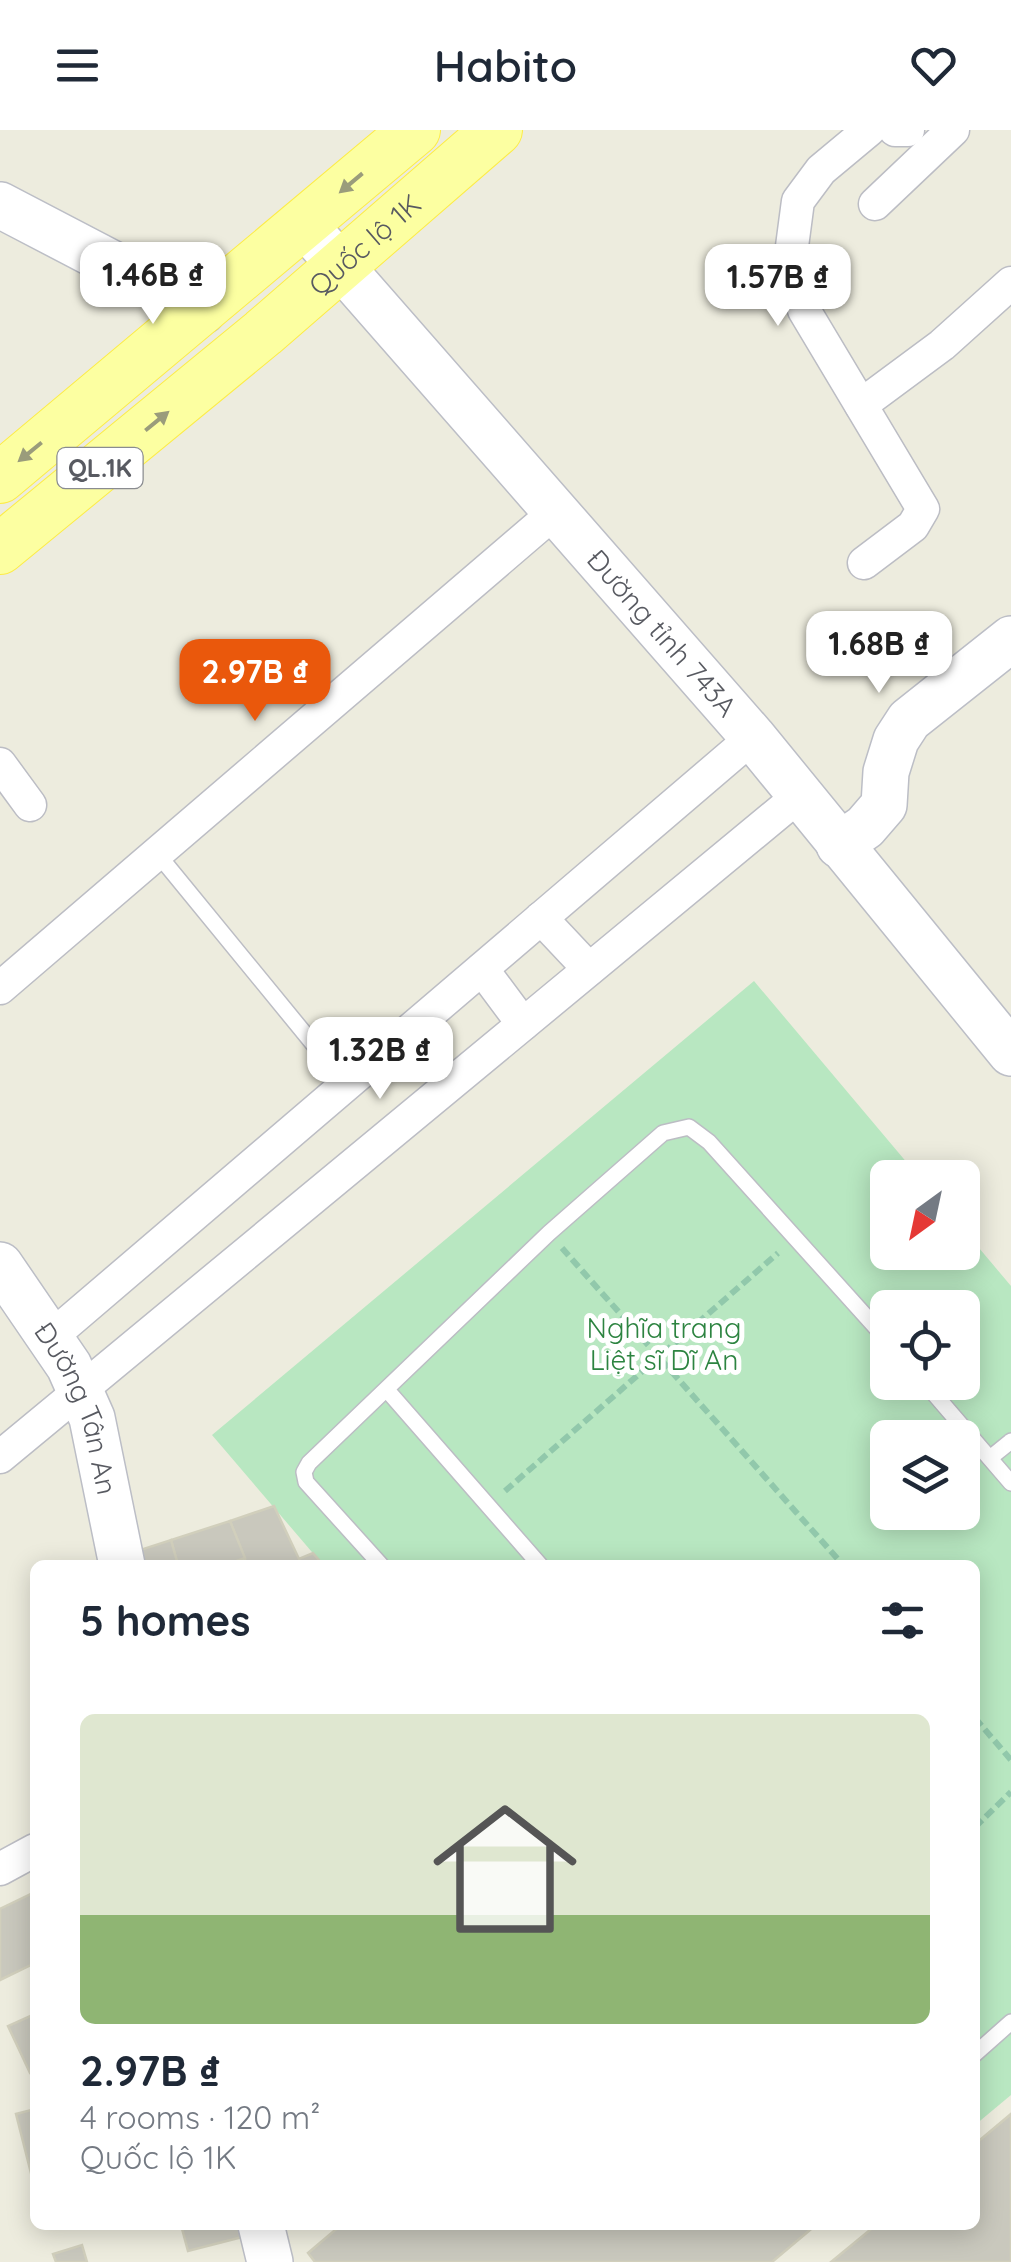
<!DOCTYPE html>
<meta charset="utf-8">
<style>
:root{--surface:#fff;--page:#f6f6f7;--text:#1f2937;--muted:#747a83;--line:#e0e1e3;--accent:#ea580c}
body{margin:0;font-family:Quicksand,sans-serif;background:var(--page);color:var(--text);height:100vh;display:flex;flex-direction:column;font-size:38px;white-space:nowrap}
*{box-sizing:border-box;margin:0}
p{font-size:32px;color:var(--muted)}
.icon{flex:none;width:55px;height:55px;fill:none;stroke:currentColor;stroke-width:2;stroke-linecap:round;stroke-linejoin:round}
.map{position:relative;flex:1;overflow:hidden}
.side{position:absolute;left:30px;top:1430px;width:950px;height:670px;display:flex;flex-direction:column;background:var(--surface);border-radius:15px;box-shadow:0 5px 25px #0003}
.side>*{flex:none}
.needle{width:65px;rotate:213deg}
.tools{position:absolute;left:870px;top:1030px;display:grid;gap:20px}
.tools a{display:grid;place-items:center;width:110px;height:110px;border-radius:15px;background:var(--surface);box-shadow:0 5px 25px #0003;font-size:50px}
.price{position:absolute;translate:-50% -85px;padding:0 22px;border-radius:20px;background:#fff;color:#222;font-size:32px;line-height:65px;filter:drop-shadow(0 2px 5px #0008)}
.price::after{content:'';position:absolute;left:50%;top:60px;width:30px;height:22px;margin-left:-15px;background:inherit;clip-path:polygon(0 0,100% 0,50% 100%)}
.price.active{background:var(--accent);color:#fff}
ul{padding:0;list-style:none}
li{display:grid;align-content:center;gap:20px;height:530px;padding:0 50px}
li+li{border-top:2px solid var(--line)}
li span{display:grid;place-items:center;height:310px;border-radius:15px;color:#555}
li>.icon{margin-inline-start:auto}
span .icon{width:180px;height:180px;fill:#fffc;stroke-width:1}
li b{font-size:42px}
h2{display:flex;justify-content:space-between;align-items:center;height:120px;padding:0 50px;font-size:42px}
header{display:flex;justify-content:space-between;align-items:center;height:130px;padding:0 50px;background:var(--surface);font-size:45px;font-weight:600}
.map>svg:first-child{display:block}
.green{fill:#b8e7c1;fill-rule:evenodd}
.building{fill:#c9c8bd;stroke:#d1cfbc;stroke-width:2.5}
.lines{fill:none;stroke-linecap:round;stroke-linejoin:round}
.lane-casing{stroke:#bcbdc4;stroke-width:18}
.street-casing{stroke:#bcbdc4;stroke-width:35}
.secondary-casing{stroke:#bcbec6;stroke-width:48}
.primary-casing{stroke:#fdec47;stroke-width:52}
.path{stroke:#91c8ab;stroke-width:6;stroke-dasharray:10 5;stroke-linecap:butt}
.lane{stroke:#fff;stroke-width:15}
.street{stroke:#fff;stroke-width:32}
.secondary{stroke:#fff;stroke-width:45}
.primary{stroke:#fcffa1;stroke-width:50}
.oneway{fill:#9a9c7b}
.labels{text-anchor:middle;stroke-width:10;stroke-linejoin:round;paint-order:stroke}
.shield{fill:#fff;stroke:#8a8c90;stroke-width:2.5}
.shield-label{font-size:25px;font-weight:bold;fill:#585a61}
.street-label{font-size:28px;fill:#585a61;stroke:#fff}
.park-label{font-size:28px;fill:#2d8441;stroke:#fff}
</style>
<header><svg class="icon" aria-label="menu" viewBox="0 0 24 24"><path d="M4 6h16M4 12h16M4 18h16"/></svg>Habito<svg class="icon" aria-label="heart" viewBox="0 0 24 24"><path d="M12 20l-8-8c-3-5 5-10 8-4 3-6 11-1 8 4z"/></svg></header>
<div class="map">
<svg width="1011" height="2132" viewBox="0 0 1011 2132">
<rect width="100%" height="100%" fill="#edecde"/>
<path class="green" d="M754,851L919,1047L888,1048V1122H962L963,1099L1011,1156V1965L975,1995V1435H323L212,1305ZM888,1178H962V1252H888ZM888,1308H962V1382H888Z"/>
<g class="building">
<polygon points="274,1376 299,1429 313,1423 323,1435 247,1435 230,1391"/>
<polygon points="230,1391 245,1428 226,1435 178,1435 171,1410"/>
<polygon points="171,1410 178,1435 139,1435 137,1421"/>
<polygon points="35,1762 35,1833 0,1850 0,1779"/>
<polygon points="35,1884 35,1941 30,1943 8,1896"/>
<polygon points="35,1979 35,2059 16,1984"/>
<polygon points="1011,1984 1011,2132 831,2132 876,2095 975,2095 975,2014"/>
<polygon points="181,2095 243,2095 246,2106 188,2121"/>
<polygon points="341,2095 816,2095 772,2132 315,2132 308,2123"/>
<polygon points="82,2115 87,2132 56,2132 53,2124"/>
</g>
<g class="lines">
<defs>
<g id="lane">
<polyline points="156,722 346,954"/>
<polyline points="924,1252 1011,1353"/>
<polyline points="387,1260 540,1435"/>
<polyline points="990,1328 1011,1311"/>
<polyline points="381,1435 306,1352 304,1342 309,1333 549,1103 663,1003 689,997 709,1012 888,1211"/>
<polyline points="975,1924 1011,1892"/>
</g>
<g id="street">
<polyline points="895,0 908,0"/>
<polyline points="875,74 953,0"/>
<polyline points="861,275 942,215 1011,153"/>
<polyline points="864,433 913,396 923,379 804,180 791,124 798,71 821,40 869,0"/>
<polyline points="0,634 30,675"/>
<polyline points="541,788 589,839"/>
<polyline points="482,839 523,894"/>
<polyline points="0,858 555,382"/>
<polyline points="51,1207 753,607"/>
<polyline points="0,1327 800,665"/>
<polyline points="0,1739 35,1720"/>
</g>
<g id="secondary">
<polyline points="0,75 203,181"/>
<path id="s1" d="M303,93L753,607L1011,923"/>
<polyline points="839,715 865,697 884,675 886,642 896,610 909,590 1011,509"/>
<path id="s2" d="M0,1135L69,1236L92,1288L122,1435"/>
<polyline points="261,2095 270,2132"/>
</g>
<g id="primary">
<polyline points="0,348 415,0"/>
<path id="s3" d="M0,419L263,203L497,0"/>
</g>
</defs>
<use href="#lane" class="lane-casing"/>
<use href="#street" class="street-casing"/>
<use href="#secondary" class="secondary-casing"/>
<use href="#primary" class="primary-casing"/>
<g class="path">
<polyline points="562,1118 843,1435"/>
<polyline points="505,1361 778,1123"/>
<polyline points="975,1588 1011,1630"/>
<polyline points="975,1697 1011,1662"/>
</g>
<use href="#lane" class="lane"/>
<use href="#street" class="street"/>
<use href="#secondary" class="secondary"/>
<use href="#primary" class="primary"/>
</g>
<defs><path id="oneway-solid" d="M-6-.8H1V-3.2L6.5 0L1 3.2V.8H-6Z" transform="scale(2.5)"/></defs>
<g class="oneway">
<use href="#oneway-solid" transform="translate(351 53) rotate(140)"/>
<use href="#oneway-solid" transform="translate(157 291) rotate(-39)"/>
<use href="#oneway-solid" transform="translate(30 322) rotate(141)"/>
</g>
<g class="labels">
<rect class="shield" x="57.5" y="318" width="85" height="40" rx="8"/>
<g class="shield-label">
<text x="100" y="347">QL.1K</text>
</g>
<g class="street-label">
<text dy="10" stroke="none"><textPath href="#s3" startOffset="475">Quốc lộ 1K</textPath></text>
<text dy="10" stroke="none"><textPath href="#s1" startOffset="545">Đường tỉnh 743A</textPath></text>
<text dy="10" stroke="none"><textPath href="#s2" startOffset="165">Đường Tân An</textPath></text>
</g>
<g class="park-label">
<text x="664" y="1208">Nghĩa trang<tspan x="664" dy="32">Liệt sĩ Dĩ An</tspan></text>
</g>
</g>
</svg>
<div class="tools">
<a><svg class="needle" viewBox="-14 -14 28 28"><path d="M0-13l5 13h-10z" fill="#e53935"/><path d="M0 13l5-13h-10z" fill="#747a83"/></svg></a>
<a><svg class="icon" aria-label="locate" viewBox="0 0 24 24"><circle cx="12" cy="12" r="6"/><path d="M12 2v4M12 18v4M2 12h4M18 12h4"/></svg></a>
<a><svg class="icon" aria-label="layers" viewBox="0 0 24 24"><path d="M12 4l9 5-9 5-9-5zM3 14l9 5 9-5"/></svg></a>
</div>
<b class="price" style="left:153px;top:197px">1.46B ₫</b>
<b class="price" style="left:778px;top:199px">1.57B ₫</b>
<b class="price" style="left:879px;top:566px">1.68B ₫</b>
<b class="price active" style="left:255px;top:594px">2.97B ₫</b>
<b class="price" style="left:380px;top:972px">1.32B ₫</b>
<section class="side">
<h2>5 homes<svg class="icon" aria-label="filters" viewBox="0 0 24 24"><path d="M4 7h16M4 17h16"/><circle cx="9" cy="7" r="2"/><circle cx="15" cy="17" r="2"/></svg></h2>
<ul>
<li><span style="background:linear-gradient(#dfe7d0 65%,#8fb573 0)"><svg class="icon" aria-label="home" viewBox="0 0 24 24"><path d="M3 11l9-7 9 7M6 9v11h12V9"/></svg></span><div><b>2.97B ₫</b><p>4 rooms · 120 m²</p><p>Quốc lộ 1K</p></div></li>
</ul>
</section>
</div>
